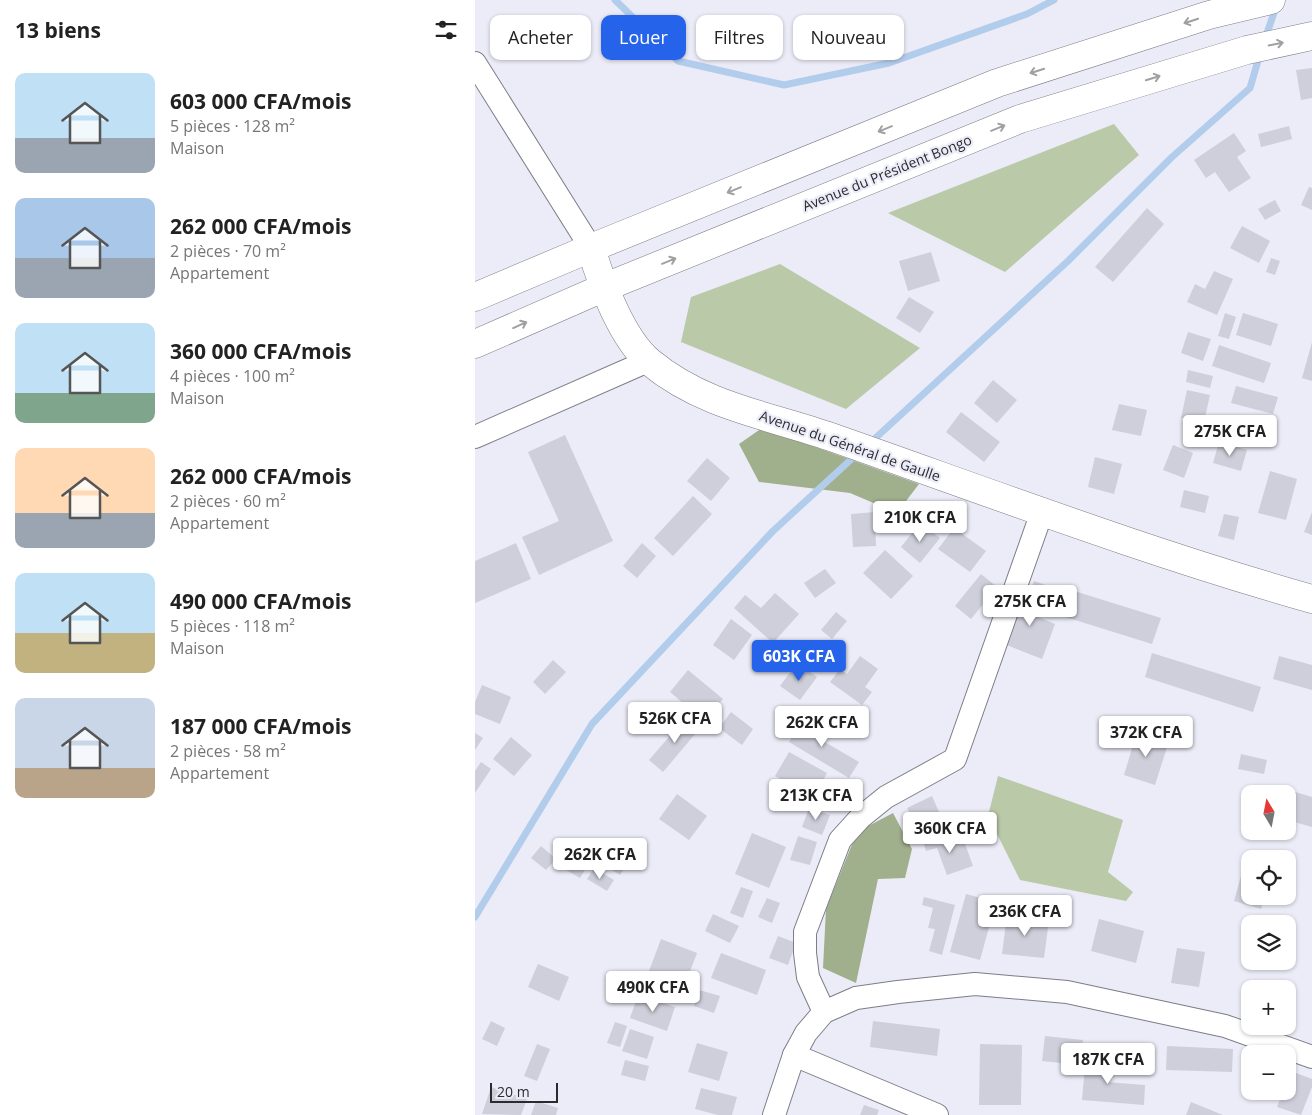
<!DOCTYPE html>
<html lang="fr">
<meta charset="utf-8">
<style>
:root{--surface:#fff;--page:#f2f2f2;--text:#222;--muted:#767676;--accent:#2563eb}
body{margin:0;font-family:"Open Sans",sans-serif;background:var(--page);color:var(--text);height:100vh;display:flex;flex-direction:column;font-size:19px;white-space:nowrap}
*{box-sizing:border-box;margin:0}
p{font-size:16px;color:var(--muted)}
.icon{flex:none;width:28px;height:28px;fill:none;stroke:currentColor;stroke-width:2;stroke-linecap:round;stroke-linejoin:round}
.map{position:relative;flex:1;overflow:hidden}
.side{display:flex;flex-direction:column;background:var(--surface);width:475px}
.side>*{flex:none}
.hud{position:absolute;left:15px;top:15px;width:475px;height:45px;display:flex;gap:10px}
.needle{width:32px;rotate:350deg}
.fabs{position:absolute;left:766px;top:785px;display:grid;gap:10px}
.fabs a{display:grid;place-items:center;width:55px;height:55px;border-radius:10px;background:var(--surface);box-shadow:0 1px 4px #0004;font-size:25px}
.scale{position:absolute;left:15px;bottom:12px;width:68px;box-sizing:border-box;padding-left:5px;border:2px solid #2b2b2f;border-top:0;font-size:14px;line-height:18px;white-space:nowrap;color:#2b2b2f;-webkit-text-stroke:4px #ececf8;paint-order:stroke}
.price{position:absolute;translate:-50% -42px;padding:0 11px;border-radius:5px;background:#fff;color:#222;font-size:16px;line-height:32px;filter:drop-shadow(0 1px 2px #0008)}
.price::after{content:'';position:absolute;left:50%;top:30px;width:15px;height:11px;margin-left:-8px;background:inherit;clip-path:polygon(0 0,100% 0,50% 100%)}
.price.current{background:var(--accent);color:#fff}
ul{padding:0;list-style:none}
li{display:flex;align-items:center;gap:15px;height:125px;padding:0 15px}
li span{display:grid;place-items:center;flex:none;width:140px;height:100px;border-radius:10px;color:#555}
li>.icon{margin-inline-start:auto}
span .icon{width:60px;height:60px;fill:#fffc;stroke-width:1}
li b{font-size:21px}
h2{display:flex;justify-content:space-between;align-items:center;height:60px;padding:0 15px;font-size:21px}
.chip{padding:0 18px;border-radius:10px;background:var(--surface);box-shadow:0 1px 4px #0004;font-size:18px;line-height:45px}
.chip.current{background:var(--accent);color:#fff}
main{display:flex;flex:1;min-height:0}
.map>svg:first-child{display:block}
.green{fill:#bac9a8}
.forest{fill:#a0af8c}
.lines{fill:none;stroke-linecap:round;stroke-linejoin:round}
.stream{stroke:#b2cceb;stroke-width:7}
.building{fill:#cfcfdb}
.street-casing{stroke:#7d7d88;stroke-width:24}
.secondary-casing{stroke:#7d7d88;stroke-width:29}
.street{stroke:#fff;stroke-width:22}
.secondary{stroke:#fff;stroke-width:28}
.oneway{stroke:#a0a0a1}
.labels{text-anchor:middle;stroke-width:4.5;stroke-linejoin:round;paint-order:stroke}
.street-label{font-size:14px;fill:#2b2b2f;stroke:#ececf8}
</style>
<main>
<section class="side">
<h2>13 biens<svg class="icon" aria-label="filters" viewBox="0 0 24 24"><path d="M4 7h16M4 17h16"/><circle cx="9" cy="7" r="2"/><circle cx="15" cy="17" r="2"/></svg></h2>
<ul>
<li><span style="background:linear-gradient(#bfe0f5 65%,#9aa5b1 0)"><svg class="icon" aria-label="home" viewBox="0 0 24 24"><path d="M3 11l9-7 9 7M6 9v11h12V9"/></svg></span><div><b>603 000 CFA/mois</b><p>5 pièces · 128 m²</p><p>Maison</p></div></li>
<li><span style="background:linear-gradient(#a9c7e8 60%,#9aa5b1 0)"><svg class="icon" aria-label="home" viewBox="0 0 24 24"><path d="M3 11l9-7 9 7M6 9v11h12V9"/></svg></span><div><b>262 000 CFA/mois</b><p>2 pièces · 70 m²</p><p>Appartement</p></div></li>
<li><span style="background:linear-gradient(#bfe0f5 70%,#7fa58c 0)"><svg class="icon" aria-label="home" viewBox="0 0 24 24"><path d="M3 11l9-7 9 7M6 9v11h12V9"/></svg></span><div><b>360 000 CFA/mois</b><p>4 pièces · 100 m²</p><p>Maison</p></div></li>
<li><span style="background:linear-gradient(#ffd9b3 65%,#9aa5b1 0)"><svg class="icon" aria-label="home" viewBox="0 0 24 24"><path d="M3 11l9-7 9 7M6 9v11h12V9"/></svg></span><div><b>262 000 CFA/mois</b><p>2 pièces · 60 m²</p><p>Appartement</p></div></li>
<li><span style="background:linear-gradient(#bfe0f5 60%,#c2b280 0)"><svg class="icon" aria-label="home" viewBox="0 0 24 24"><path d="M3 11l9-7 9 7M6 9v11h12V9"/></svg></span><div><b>490 000 CFA/mois</b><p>5 pièces · 118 m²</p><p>Maison</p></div></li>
<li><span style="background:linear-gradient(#c9d6e8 70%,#b9a48a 0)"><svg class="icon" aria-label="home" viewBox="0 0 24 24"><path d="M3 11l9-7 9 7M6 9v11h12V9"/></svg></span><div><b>187 000 CFA/mois</b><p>2 pièces · 58 m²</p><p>Appartement</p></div></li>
</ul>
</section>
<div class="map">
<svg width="837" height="1115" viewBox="0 0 837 1115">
<rect width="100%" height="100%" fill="#ececf8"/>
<g class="green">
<polygon points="639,124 664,155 530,272 413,213"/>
<polygon points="305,264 445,348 371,409 206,342 216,297"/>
<polygon points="523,776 648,820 633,872 658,892 651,901 545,880 513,816"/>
</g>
<g class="forest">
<polygon points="287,428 444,484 422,513 375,493 284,482 264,444"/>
<polygon points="418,813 437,849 430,878 403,879 381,983 348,968 351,909 382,832"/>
</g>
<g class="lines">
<g class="stream">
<polyline points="140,0 203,61 309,85 414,63 552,14 579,0"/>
<polyline points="790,39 802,4"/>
<polyline points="394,444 593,261 697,157 775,88 785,54"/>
<polyline points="0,917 117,724 298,531 382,454"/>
</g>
</g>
<g class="building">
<polygon points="837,68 837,98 826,100 821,70"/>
<polygon points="814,126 817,139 786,147 783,134"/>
<polygon points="759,133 771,151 762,157 776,178 754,192 740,172 731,178 719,160"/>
<polygon points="834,187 837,188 837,210 826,205"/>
<polygon points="800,200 806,211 790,220 783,209"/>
<polygon points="672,208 689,224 638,282 620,267"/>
<polygon points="767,226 795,241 784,263 755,248"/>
<polygon points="456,252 465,281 433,291 424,261"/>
<polygon points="796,258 805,261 800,275 791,272"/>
<polygon points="739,271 758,279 742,315 712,302 720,284 730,289"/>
<polygon points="434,297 459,312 445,333 421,318"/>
<polygon points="750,313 761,317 754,339 743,336"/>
<polygon points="768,313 803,324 796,346 761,335"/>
<polygon points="713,332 736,339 728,361 706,353"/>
<polygon points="837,342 837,381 827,378"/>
<polygon points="744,345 796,363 789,383 737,366"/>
<polygon points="713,370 738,376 735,388 711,382"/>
<polygon points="518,380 542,400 522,423 499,403"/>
<polygon points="761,386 803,397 798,414 756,403"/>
<polygon points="712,390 735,395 729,422 706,418"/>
<polygon points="644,404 672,410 666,436 637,430"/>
<polygon points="486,412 525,442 509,462 471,432"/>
<polygon points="777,416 797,423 790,444 769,437"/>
<polygon points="90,435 138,541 64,575 47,537 84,521 53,452"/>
<polygon points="744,442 772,450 766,471 738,463"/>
<polygon points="698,445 718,453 709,478 688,470"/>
<polygon points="620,457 647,464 639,494 613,487"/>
<polygon points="232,458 255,478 236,501 212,481"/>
<polygon points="795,471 822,479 811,520 783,513"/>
<polygon points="709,490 734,496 730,513 705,507"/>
<polygon points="218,496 237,514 198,556 179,538"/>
<polygon points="400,512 401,546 378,547 376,514"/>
<polygon points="837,512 837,535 829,532"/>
<polygon points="749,514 764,517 759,540 743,536"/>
<polygon points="445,523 465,538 445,563 426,547"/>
<polygon points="479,528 511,551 495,572 463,549"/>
<polygon points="41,543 56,579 0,603 0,561"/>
<polygon points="167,543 181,556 162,578 148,566"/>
<polygon points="410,550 438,576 416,599 388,573"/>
<polygon points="350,569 361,583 340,598 329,583"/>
<polygon points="506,574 522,587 496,619 480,606"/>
<polygon points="559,581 570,585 558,615 580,624 567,659 529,644 543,609 547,611"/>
<polygon points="580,585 686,618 677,644 571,611"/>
<polygon points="300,593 324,614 298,643 259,608 270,595 286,608"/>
<polygon points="361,612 372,621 357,639 346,630"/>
<polygon points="256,619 277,635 259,660 238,645"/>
<polygon points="677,653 786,687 778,712 670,677"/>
<polygon points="385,656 403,669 390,687 397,692 387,705 355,682 365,669 372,674"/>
<polygon points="804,656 837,665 837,690 798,679"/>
<polygon points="78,660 91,672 70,694 58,682"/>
<polygon points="322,663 342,677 325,700 305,686"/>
<polygon points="213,670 248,699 229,721 195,692"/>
<polygon points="7,685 36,697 25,724 0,714 0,702"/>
<polygon points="256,712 278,729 267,745 244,728"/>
<polygon points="213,715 226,727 188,772 174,760"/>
<polygon points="329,718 353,733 348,741 384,762 374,778 314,742"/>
<polygon points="662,732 694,741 680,785 649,775"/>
<polygon points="0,733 8,738 0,750"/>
<polygon points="36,737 57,755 39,776 18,759"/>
<polygon points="314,752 352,773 339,798 300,776"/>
<polygon points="766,754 792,760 789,774 763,769"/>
<polygon points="6,762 16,769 0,793 0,771"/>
<polygon points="817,791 837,797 837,827 812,820 812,804"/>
<polygon points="202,794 232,816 214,840 184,819"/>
<polygon points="457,796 468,821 444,832 432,808"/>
<polygon points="334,808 355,815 347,835 327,827"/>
<polygon points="277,833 311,847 294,888 260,874"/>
<polygon points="468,834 472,844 488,838 498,866 472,875 462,848 451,851 448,841"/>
<polygon points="323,836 342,842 335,865 315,860"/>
<polygon points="97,845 118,857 105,878 84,866"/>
<polygon points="66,846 81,859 71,870 56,858"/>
<polygon points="141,846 157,856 145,875 129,865"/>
<polygon points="119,868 139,880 132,891 112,879"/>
<polygon points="768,869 775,871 775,896 790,896 786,909 759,901"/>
<polygon points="266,887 278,891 268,918 255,913"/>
<polygon points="491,894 521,902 505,960 475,952"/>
<polygon points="449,897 480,905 467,955 454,951 460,929 453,928 458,908 447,905"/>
<polygon points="292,898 305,903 297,923 283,917"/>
<polygon points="238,914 264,926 255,943 230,931"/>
<polygon points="532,915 574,920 569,958 527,954"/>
<polygon points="624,919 669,931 661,963 616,951"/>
<polygon points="303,936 321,943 313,965 294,958"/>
<polygon points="186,939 222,953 204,1000 168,987"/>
<polygon points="702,948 730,952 724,987 696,983"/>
<polygon points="246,953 291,970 282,995 236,978"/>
<polygon points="63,964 94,977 84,1001 53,987"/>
<polygon points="224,990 245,996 239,1013 219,1006"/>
<polygon points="163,995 200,1007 192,1031 155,1018"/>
<polygon points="16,1021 30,1028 22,1046 7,1039"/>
<polygon points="398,1021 465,1029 462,1056 395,1047"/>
<polygon points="140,1022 152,1026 145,1047 132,1043"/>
<polygon points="155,1029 179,1037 172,1059 147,1051"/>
<polygon points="570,1036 608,1040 605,1065 567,1061"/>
<polygon points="222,1043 253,1052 244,1081 213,1072"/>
<polygon points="62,1044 75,1049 62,1081 49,1076"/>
<polygon points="505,1044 547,1045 546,1105 504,1105"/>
<polygon points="692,1046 758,1049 757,1072 691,1070"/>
<polygon points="648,1048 672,1049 671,1062 647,1061"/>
<polygon points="611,1055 634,1057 632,1082 670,1085 669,1105 607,1100"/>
<polygon points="150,1060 174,1066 170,1081 146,1075"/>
<polygon points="816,1071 837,1079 837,1087 826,1115 802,1107 808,1091 812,1091 812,1079"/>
<polygon points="16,1087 52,1099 46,1115 7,1114"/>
<polygon points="226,1088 262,1097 257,1115 243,1115 220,1109"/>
<polygon points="61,1101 83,1108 81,1115 56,1115"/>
<polygon points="716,1102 748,1115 711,1115"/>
<polygon points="389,1105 404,1110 402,1115 385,1115"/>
</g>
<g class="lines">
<defs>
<g id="street">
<polyline points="0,63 116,248"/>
<polyline points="0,437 173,361"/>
<polyline points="349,1012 333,977 330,953 330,932 365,840 385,818 411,797 480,759 567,512"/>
<polyline points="319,1055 462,1115"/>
<polyline points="299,1115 319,1055 331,1033 349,1012 381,998 423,992 500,984 592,992 750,1026 837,1057"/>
</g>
<g id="secondary">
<path d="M116,248C126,282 147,339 175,362C228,406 292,415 356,437C516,493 674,553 837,599"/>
<polyline points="0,297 116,248 522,83 734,15 796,0"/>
<polyline points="0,344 128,288 545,119 772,50 837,36"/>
</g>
</defs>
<use href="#street" class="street-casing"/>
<use href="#secondary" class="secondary-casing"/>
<use href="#street" class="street"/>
<use href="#secondary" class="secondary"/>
</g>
<defs><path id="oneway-shaft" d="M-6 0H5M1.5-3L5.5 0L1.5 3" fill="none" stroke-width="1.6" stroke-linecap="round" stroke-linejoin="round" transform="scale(1.25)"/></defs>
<g class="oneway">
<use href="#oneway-shaft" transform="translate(716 21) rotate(162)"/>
<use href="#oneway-shaft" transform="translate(801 44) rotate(-12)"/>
<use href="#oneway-shaft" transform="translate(562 71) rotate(162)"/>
<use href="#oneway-shaft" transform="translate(678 78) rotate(-17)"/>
<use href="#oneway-shaft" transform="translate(523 128) rotate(-22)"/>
<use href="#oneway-shaft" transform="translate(410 129) rotate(158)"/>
<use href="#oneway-shaft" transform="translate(259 190) rotate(158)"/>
<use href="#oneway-shaft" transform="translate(194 261) rotate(-22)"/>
<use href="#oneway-shaft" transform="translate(45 325) rotate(-24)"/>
</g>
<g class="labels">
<g class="street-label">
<text transform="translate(412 173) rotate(-22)" y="5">Avenue du Président Bongo</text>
<text transform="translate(375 446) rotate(19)" y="5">Avenue du Général de Gaulle</text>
</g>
</g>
</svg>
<div class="fabs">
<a><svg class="needle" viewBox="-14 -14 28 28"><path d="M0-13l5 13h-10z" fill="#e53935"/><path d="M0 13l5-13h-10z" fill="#767676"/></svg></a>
<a><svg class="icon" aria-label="locate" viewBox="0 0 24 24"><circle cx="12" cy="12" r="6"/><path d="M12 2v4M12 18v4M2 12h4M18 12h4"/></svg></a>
<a><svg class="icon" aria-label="layers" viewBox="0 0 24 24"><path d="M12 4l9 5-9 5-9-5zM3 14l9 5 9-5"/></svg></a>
<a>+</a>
<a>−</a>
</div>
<div class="scale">20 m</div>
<b class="price" style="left:755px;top:457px">275K CFA</b>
<b class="price" style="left:445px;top:543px">210K CFA</b>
<b class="price" style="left:555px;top:627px">275K CFA</b>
<b class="price current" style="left:324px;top:682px">603K CFA</b>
<b class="price" style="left:200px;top:744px">526K CFA</b>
<b class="price" style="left:347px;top:748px">262K CFA</b>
<b class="price" style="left:671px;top:758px">372K CFA</b>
<b class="price" style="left:341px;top:821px">213K CFA</b>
<b class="price" style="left:475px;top:854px">360K CFA</b>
<b class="price" style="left:125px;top:880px">262K CFA</b>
<b class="price" style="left:550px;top:937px">236K CFA</b>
<b class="price" style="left:178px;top:1013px">490K CFA</b>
<b class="price" style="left:633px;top:1085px">187K CFA</b>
<div class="hud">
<a class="chip">Acheter</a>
<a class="chip current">Louer</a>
<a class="chip">Filtres</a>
<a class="chip">Nouveau</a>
</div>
</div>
</main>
